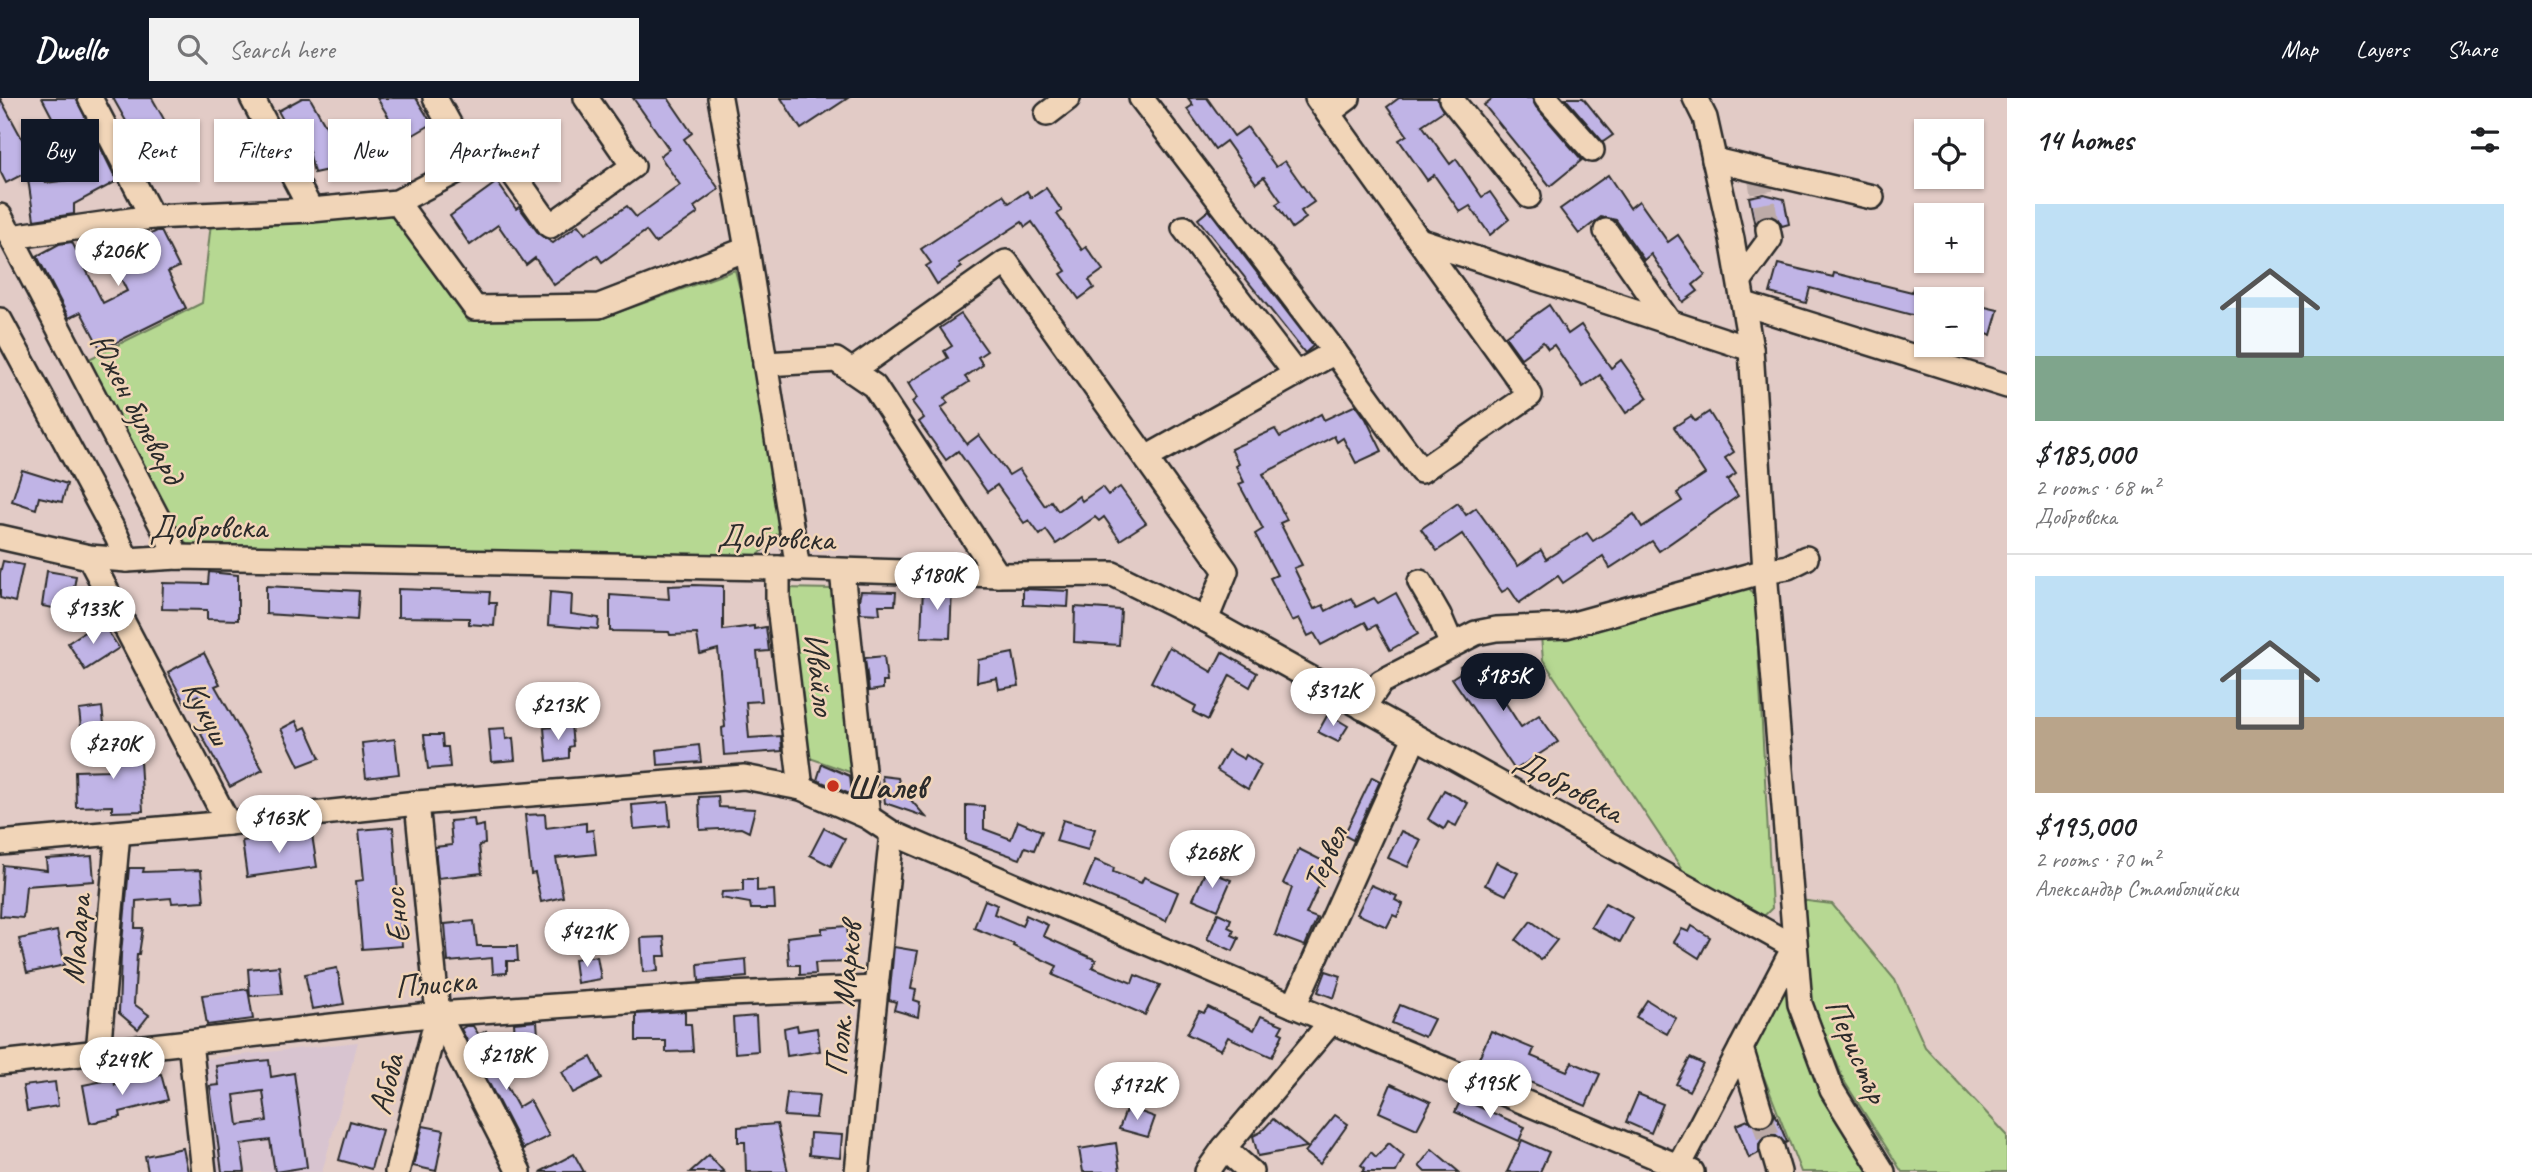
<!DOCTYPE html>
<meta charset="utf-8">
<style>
:root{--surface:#fff;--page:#f2f2f2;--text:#202124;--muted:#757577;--line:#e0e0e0;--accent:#111827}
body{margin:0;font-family:Caveat,sans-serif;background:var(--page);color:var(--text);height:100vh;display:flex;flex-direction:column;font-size:26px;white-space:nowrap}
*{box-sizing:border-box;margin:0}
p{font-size:23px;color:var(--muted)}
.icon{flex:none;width:38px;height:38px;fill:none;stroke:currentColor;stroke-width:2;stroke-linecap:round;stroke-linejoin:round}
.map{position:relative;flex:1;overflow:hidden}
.details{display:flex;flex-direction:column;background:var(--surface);width:525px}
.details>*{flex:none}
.hud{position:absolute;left:21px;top:21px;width:665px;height:63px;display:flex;gap:14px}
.fabs{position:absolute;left:1914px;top:21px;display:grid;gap:14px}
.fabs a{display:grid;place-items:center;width:70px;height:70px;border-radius:0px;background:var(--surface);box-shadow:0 2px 5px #0004;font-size:35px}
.price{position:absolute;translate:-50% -60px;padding:0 16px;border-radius:24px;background:#fff;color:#222;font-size:23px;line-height:46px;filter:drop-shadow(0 2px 4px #0008)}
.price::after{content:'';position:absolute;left:50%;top:42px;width:21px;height:16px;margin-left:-10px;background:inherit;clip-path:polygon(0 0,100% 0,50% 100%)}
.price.on{background:var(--accent);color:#fff}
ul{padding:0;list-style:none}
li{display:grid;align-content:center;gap:14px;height:371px;padding:0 28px}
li+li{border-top:2px solid var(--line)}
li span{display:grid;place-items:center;height:217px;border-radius:0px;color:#555}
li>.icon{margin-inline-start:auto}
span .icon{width:126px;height:126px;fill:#fffc;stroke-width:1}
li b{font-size:30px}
h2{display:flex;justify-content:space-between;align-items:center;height:84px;padding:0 28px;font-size:30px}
.tag{padding:0 24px;border-radius:0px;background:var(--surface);box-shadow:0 2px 5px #0004;font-size:24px;line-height:63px}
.tag.on{background:var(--accent);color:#fff}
header{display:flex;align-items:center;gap:42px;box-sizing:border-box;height:98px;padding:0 35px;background:var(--accent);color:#fff}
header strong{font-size:33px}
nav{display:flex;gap:38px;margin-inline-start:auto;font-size:24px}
.search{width:490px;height:63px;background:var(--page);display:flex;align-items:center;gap:18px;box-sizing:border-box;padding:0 24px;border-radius:0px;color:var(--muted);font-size:26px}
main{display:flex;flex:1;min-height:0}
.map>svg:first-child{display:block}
.built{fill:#d8c4d0}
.green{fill:#b6d892;stroke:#70825e;stroke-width:2}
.building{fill:#c0b4e6;stroke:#2b2b2b;stroke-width:2;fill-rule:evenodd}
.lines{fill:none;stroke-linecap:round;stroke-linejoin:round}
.minor-tunnel{stroke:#bdaba7;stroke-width:23;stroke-dasharray:23 11;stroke-linecap:butt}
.minor-casing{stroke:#2b2b2b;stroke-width:28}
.minor{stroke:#f1d5b8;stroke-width:23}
.poi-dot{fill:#c8321e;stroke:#f1d5b8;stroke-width:2.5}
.labels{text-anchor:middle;stroke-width:5;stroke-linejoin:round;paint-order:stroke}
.street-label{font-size:33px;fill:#2b2b2b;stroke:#f1d5b8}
.poi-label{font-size:33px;font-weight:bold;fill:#2b2b2b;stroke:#f1d5b8;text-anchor:start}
</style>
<header>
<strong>Dwello</strong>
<div class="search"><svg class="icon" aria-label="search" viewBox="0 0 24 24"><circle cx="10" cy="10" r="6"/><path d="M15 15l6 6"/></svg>Search here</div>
<nav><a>Map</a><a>Layers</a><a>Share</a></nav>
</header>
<main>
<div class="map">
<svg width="2007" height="1074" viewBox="0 0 2007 1074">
<rect width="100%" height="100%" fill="#e2cbc6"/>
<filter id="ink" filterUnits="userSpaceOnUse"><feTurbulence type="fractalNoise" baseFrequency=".0143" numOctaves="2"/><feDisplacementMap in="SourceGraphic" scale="14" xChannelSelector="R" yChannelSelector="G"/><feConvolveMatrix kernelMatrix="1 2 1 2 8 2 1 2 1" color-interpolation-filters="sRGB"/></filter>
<g filter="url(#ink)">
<polygon class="built" points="358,944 322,1074 213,1074 206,961"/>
<g class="green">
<polygon points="391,116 468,223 600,221 735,172 758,261 780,433 756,460 184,448 89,261 202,205 211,125"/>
<polygon points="1748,489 1755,498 1772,810 1765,817 1759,817 1684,774 1543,562 1541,538"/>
<polygon points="782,490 834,491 858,677 804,658"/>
<polygon points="1799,802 1832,806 1895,882 1925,949 2007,1037 2007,1074 1902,1074 1844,983 1811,901"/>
<polygon points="1780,893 1790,894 1872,1074 1801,1074 1753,951"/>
</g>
<g class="building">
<polygon points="0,0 46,85 84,80 42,0 76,0 117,83 74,106 74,116 34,122 27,74 6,85 0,73"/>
<polygon points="113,0 152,0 179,48 149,64"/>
<polygon points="302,0 310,0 331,37 358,31 365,64 314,75 304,31 292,38 278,13"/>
<polygon points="377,0 416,0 432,26 403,43"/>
<polygon points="633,0 668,0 692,35 684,41 719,91 694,109 698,115 655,145 646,133 602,164 597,157 554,187 535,160 526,167 498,127 470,147 450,118 497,84 516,111 519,109 539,136 553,145 578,127 585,136 627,108 636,119 680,87 660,58 669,51"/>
<polygon points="781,0 848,0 801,31"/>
<polygon points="1188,0 1207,0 1234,38 1247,29 1276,69 1285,63 1314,104 1301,113 1306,120 1292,130 1276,106 1281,103 1264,79 1256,85 1226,43 1215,51 1187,11 1193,7"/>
<polygon points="1399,0 1437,0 1443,13 1422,27 1450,66 1456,61 1482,99 1490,94 1509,121 1490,137 1470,108 1460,114 1434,77 1427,82 1399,42 1407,37 1387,9"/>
<polygon points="1493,0 1532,0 1536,9 1582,62 1550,88 1484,7"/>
<polygon points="1565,0 1583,0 1613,37 1603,44"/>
<polygon points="1608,77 1630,110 1639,103 1668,144 1678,137 1705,177 1693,187 1698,193 1683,204 1651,156 1644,162 1616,122 1601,119 1579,136 1560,111"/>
<polygon points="1046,90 1062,113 1057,116 1082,152 1086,149 1103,172 1089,182 1094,190 1079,201 1061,176 1066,173 1032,124 1025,129 1022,124 959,165 962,169 937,186 926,168 931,165 921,151 1003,97 1009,105 1027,93 1031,100"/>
<polygon points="1764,96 1784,101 1789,126 1782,128 1778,121 1766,117 1758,121 1755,128 1749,99"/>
<polygon points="1209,112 1313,248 1305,255 1198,121"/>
<polygon points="157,133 161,133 179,169 168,174 186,210 101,252 81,214 69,220 37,158 59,146 72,144 103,205 127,193 109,156"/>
<polygon points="1778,166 1833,179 1834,175 1912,194 1913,190 1927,193 1927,221 1810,190 1806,205 1770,195"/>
<polygon points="1972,206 1998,212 1991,237 1972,233"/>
<polygon points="1549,207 1568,236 1581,227 1611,270 1621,262 1648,300 1626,315 1600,277 1583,289 1554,247 1548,251 1543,244 1521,260 1505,238"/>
<polygon points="961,216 987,253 978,259 983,267 965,279 969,284 944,300 948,305 941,310 967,346 979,337 1009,377 1019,371 1045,408 1051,403 1058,413 1079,398 1082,403 1102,389 1108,397 1120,389 1146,425 1120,442 1104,419 1099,423 1095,419 1056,446 1046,432 1040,437 1029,422 1024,425 997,387 987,394 958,353 946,362 919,324 924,320 912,304 917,300 908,285 948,260 944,253 952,248 940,230"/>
<polygon points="1356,307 1366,321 1382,353 1356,365 1343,340 1337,344 1334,338 1263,376 1287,422 1280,425 1302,467 1294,470 1314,511 1323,507 1326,513 1351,500 1356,509 1374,500 1378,505 1396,495 1418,536 1390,552 1376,527 1369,531 1365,524 1321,547 1314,535 1308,538 1299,520 1292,523 1270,480 1277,477 1255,436 1263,431 1239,386 1244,384 1236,368 1239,366 1231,351 1275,331 1280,339 1321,316 1324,322"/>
<polygon points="1709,314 1734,354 1725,360 1736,376 1727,382 1738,398 1659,453 1652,443 1610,470 1603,458 1563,485 1558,478 1519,505 1509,490 1502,494 1462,436 1437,453 1421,431 1458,405 1466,417 1476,410 1518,468 1541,452 1546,461 1587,435 1593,443 1634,416 1642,429 1682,403 1677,395 1705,376 1674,329 1691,318 1695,323"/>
<polygon points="22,372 67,386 62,404 39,399 36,411 12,403"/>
<polygon points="3,463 23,467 15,504 0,500 0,475"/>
<polygon points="47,473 76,478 70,513 42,508"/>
<polygon points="209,474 238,477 238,522 207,521 207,512 162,511 163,485 208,486"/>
<polygon points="693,487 723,488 723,532 754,528 754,531 766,529 769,553 757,554 762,603 746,604 749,640 781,638 782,653 724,657 722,630 725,629 718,551 700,556 697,536 670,537 669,534 610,533 610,497 669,501 668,488"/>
<polygon points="266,488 359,493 357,522 266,516"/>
<polygon points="923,489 952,490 950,540 921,539"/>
<polygon points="398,491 490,494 489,505 496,505 494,528 469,526 469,520 398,519"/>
<polygon points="1023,491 1069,493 1068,509 1023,507"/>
<polygon points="861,493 896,494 895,507 879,507 880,516 860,515 859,502"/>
<polygon points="550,494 572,496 571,516 599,520 598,531 548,527"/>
<polygon points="1075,509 1121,512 1119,547 1074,544"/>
<polygon points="101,523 119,550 85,572 68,545"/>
<polygon points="1169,549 1212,574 1222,554 1257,575 1250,589 1230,577 1208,622 1193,614 1196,608 1151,584"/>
<polygon points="204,555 220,586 215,588 263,672 230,689 201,636 209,631 205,625 212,621 198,597 184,604 168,574"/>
<polygon points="1013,555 1019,588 999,591 997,580 977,584 978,562"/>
<polygon points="884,558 887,584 883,584 883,591 869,593 865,560"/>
<polygon points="1472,561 1481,574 1500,562 1520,589 1503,601 1521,629 1539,617 1558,644 1515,672 1452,580 1463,573 1460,569"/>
<polygon points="102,609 104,626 81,629 79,612"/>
<polygon points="1328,616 1348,628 1338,644 1318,634"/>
<polygon points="296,623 300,632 306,629 320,660 299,668 281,631"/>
<polygon points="571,627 573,648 569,649 569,660 547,663 544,630"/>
<polygon points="505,630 506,641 513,640 515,662 492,664 489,631"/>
<polygon points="424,637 442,637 443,649 448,649 450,669 428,671"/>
<polygon points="395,641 399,676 366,680 362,645"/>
<polygon points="107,643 122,643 122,647 139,646 143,713 112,714 112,708 76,709 75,673 109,672"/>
<polygon points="699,647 701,664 658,667 657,652"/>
<polygon points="1228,652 1244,661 1246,657 1261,667 1248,691 1217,672"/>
<polygon points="822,666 850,678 852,697 817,682"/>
<polygon points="882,678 898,680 900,688 922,689 909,700 926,719 885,705"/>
<polygon points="1372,679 1380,683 1353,742 1344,737"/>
<polygon points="1444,692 1468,705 1456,728 1448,724 1444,731 1428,721"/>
<polygon points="718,698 719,709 755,711 749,734 741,730 700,732 699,699"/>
<polygon points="668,704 670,728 634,731 632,707"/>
<polygon points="966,707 984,708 984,731 1011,741 1018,723 1042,733 1034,752 1025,749 1020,761 966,742"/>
<polygon points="545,716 546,730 586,725 586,733 593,732 596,756 556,760 563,799 541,804 535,775 531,776 525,717"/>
<polygon points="474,721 475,729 484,727 485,746 479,747 482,775 438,780 435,749 452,747 450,723"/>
<polygon points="1063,722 1095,731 1088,752 1056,743"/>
<polygon points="393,729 402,848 362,851 356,783 364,782 359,732"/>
<polygon points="824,730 845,741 831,768 810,757"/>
<polygon points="1401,733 1421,742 1408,769 1388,760"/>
<polygon points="312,737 317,769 247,779 242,743 269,739 270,743"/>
<polygon points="1299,751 1329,766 1306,816 1317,820 1305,848 1275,837 1292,790 1283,785"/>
<polygon points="92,758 94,783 26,788 23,820 0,818 3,767 47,772 46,761"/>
<polygon points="1095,762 1114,770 1113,774 1141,785 1144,779 1178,794 1166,823 1084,788"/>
<polygon points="1496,764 1518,775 1506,797 1485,787"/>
<polygon points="129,770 144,770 143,774 201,772 204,803 172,805 171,800 136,803 135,830 143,830 139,856 137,856 134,906 149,917 138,931 119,915 121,856"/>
<polygon points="1206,772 1231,782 1218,812 1193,801"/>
<polygon points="743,781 757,781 757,793 774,792 775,811 751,811 750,805 721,800 722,794 743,793"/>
<polygon points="1371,787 1397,798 1395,802 1403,806 1397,819 1393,817 1387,829 1357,816"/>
<polygon points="985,802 997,807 994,816 1022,828 1026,817 1048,827 1043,838 1096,862 1092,869 1132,885 1135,877 1160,887 1145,917 1053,877 1057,868 1013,848 1014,846 974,830"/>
<polygon points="1605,805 1633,820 1620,844 1591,829"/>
<polygon points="1218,815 1231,821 1228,829 1234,832 1232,837 1239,840 1233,853 1207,841"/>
<polygon points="474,823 477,848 517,848 518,863 507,863 507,875 493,876 492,860 448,864 445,826"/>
<polygon points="1531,823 1557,842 1541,862 1516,842"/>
<polygon points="847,828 850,864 815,865 816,876 800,877 800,867 789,867 787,839 822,835 822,830"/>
<polygon points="1692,828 1710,839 1699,860 1674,844 1682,831 1689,834"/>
<polygon points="57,833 65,867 27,875 19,841"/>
<polygon points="664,839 666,858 657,858 658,873 643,874 641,840"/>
<polygon points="894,849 918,853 911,891 916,892 914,902 920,904 918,919 894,912 896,904 889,902"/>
<polygon points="597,858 601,881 577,885 574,861"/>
<polygon points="746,861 747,879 699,883 698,866"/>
<polygon points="279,868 282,896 250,898 248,871"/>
<polygon points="337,870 344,906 312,911 305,876"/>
<polygon points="1326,873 1341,878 1334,900 1318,894"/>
<polygon points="248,891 253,921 207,927 202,897"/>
<polygon points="1647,902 1676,920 1667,936 1636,919"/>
<polygon points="1400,907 1434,921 1425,939 1392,925"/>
<polygon points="1208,909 1254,932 1261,918 1283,927 1279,934 1283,936 1272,959 1228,939 1221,952 1187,936 1199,913 1204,915"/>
<polygon points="685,913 685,926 691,926 693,953 666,954 666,943 636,943 636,916"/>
<polygon points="756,918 758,953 735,955 733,920"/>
<polygon points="537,923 539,952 516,953 514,925"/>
<polygon points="797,927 798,933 817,930 820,953 787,958 784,930"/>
<polygon points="466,928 473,928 479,937 486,933 497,954 488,955 518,1009 530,1002 549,1038 523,1051 461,931"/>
<polygon points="1491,933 1534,951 1531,958 1567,973 1572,964 1600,976 1586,1008 1478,962"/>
<polygon points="591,959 602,980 573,995 562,974"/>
<polygon points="1690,960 1703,966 1689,993 1676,986"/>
<path d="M269,962L271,979L294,975L307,1069L275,1074L270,1042L241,1046L245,1074H222L210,988L219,987L216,968ZM263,993L267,1023L238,1027L234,997Z"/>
<polygon points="161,976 168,1002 120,1014 121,1019 90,1025 83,987 114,981 115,987"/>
<polygon points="55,984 58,1008 27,1013 23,988"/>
<polygon points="1391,986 1431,1004 1417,1031 1379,1014"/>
<polygon points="787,995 819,997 816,1020 784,1018"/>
<polygon points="1638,996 1663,1006 1651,1035 1626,1024"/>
<polygon points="1461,1001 1525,1029 1519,1043 1455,1014"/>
<polygon points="1127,1009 1155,1019 1148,1039 1119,1031"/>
<polygon points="1775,1015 1787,1044 1785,1045 1776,1037 1767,1037 1759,1046 1759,1055 1749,1060 1736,1027 1748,1022 1757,1029 1764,1030 1772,1025"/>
<polygon points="1335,1017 1348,1026 1320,1066 1305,1054"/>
<polygon points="1273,1021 1307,1049 1258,1058 1253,1038 1261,1034"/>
<polygon points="350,1023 382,1032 371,1071 339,1062"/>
<polygon points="777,1026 788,1074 746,1074 745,1044 738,1044 738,1029"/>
<polygon points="423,1028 444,1032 436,1073 413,1068"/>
<polygon points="810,1035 842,1037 840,1060 809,1057"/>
<polygon points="1522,1042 1549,1054 1540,1074 1507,1074"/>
<polygon points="1116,1045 1120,1074 1083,1074 1079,1051"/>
<polygon points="1389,1045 1404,1058 1396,1074 1362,1074 1365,1070 1361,1067 1371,1054 1376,1059"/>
<polygon points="183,1050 188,1074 148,1074 145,1058"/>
<polygon points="1432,1051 1459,1074 1425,1074 1419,1068"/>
<polygon points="574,1056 584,1074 540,1074"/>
<polygon points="709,1057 724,1074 690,1074"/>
</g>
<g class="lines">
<g class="minor-tunnel">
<polyline points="1758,72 1768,131"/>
<polyline points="1761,1016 1772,1050"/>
</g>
<defs>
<g id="minor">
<polyline points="90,0 152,119"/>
<polyline points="252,0 311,112"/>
<polyline points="720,0 747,151 798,471"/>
<polyline points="1141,0 1335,254"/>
<polyline points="1546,0 1592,52"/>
<polyline points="1695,0 1705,20 1732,141 1751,251 1765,473 1800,906 1832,992 1883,1074"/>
<polyline points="1451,1 1529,98"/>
<polyline points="1328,15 1348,0"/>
<polyline points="1047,16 1068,0"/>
<polyline points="459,59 500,57 550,128 633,68 586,0"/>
<polyline points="1714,62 1872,99"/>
<polyline points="397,104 475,210 599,208 747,151"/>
<polyline points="0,118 178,459"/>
<polyline points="1184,130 1296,276"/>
<polyline points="1606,133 1670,225"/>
<polyline points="11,139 152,119 311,112 397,104 457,73 458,42 435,0"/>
<polyline points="1419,142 1751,251"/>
<polyline points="1740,182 1770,141 1768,131"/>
<polyline points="1745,206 2007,288"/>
<polyline points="0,222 117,439 127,462"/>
<polyline points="765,266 836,262 874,288 998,477"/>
<polyline points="852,273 1006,164 1226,473 1206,522"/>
<polyline points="1146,360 1335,254 1421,373 1530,297 1317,0"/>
<polyline points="0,439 89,459 127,462 178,459 778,470 998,477 1113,476 1206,522 1794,849"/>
<polyline points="89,459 228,725"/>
<polyline points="778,470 778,500 801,690"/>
<polyline points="842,473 868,719"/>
<polyline points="1420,484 1439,517 1452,547"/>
<polyline points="1363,610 1381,584 1476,535 1496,531 1566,528 1765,473 1788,469 1806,460"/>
<polyline points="417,705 438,916 519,1074"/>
<polyline points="0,745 228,725 417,705 744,679 801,690 868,719 892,735 1294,908 1692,1074"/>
<polyline points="1294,908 1415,639"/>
<polyline points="190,944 204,1074"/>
<polyline points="1741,950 1761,1016"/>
<polyline points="98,954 118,735"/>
<polyline points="0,965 438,916 729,896 877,890"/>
<polyline points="1224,1050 1251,1074"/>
<polyline points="1772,1050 1779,1074"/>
<polyline points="1679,1068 1794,849"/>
<polyline points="397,1074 438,916"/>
<polyline points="857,1074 892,735"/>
<polyline points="1207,1074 1224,1050 1331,924"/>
</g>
</defs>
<use href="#minor" class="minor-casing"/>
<use href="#minor" class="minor"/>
</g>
</g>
<circle class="poi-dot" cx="833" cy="688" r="7"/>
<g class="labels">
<g class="street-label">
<text transform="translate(138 310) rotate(62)" y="12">Южен булевард</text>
<text x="208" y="440">Добровска</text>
<text transform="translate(776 438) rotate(2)" y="12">Добровска</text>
<text transform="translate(821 576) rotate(83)" y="12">Ивайло</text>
<text transform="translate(208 614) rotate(62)" y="12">Кукуш</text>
<text transform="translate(1570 687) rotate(29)" y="12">Добровска</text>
<text transform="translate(1324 760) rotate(-66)" y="12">Тервел</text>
<text transform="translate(395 818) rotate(-96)" y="12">Енос</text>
<text transform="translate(75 841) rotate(-85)" y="12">Мадара</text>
<text transform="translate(435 884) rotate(-5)" y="12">Плиска</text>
<text transform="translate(842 901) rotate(-84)" y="12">Полк. Марков</text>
<text transform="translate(1858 952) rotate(66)" y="12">Перистър</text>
<text transform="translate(385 986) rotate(-76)" y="12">Абоба</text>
</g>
<g class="poi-label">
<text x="847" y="700">Шалев</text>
</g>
</g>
</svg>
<div class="fabs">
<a><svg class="icon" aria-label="locate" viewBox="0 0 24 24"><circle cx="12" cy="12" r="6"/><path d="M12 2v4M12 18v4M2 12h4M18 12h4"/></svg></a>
<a>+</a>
<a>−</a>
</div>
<b class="price" style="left:118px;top:190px">$206K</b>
<b class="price" style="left:937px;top:514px">$180K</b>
<b class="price" style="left:93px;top:548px">$133K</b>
<b class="price on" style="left:1503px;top:615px">$185K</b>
<b class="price" style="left:1333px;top:630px">$312K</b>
<b class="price" style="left:558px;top:644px">$213K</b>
<b class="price" style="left:113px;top:683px">$270K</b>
<b class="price" style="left:279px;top:757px">$163K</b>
<b class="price" style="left:1212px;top:792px">$268K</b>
<b class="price" style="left:587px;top:871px">$421K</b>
<b class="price" style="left:506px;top:994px">$218K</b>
<b class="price" style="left:122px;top:999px">$249K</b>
<b class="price" style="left:1490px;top:1022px">$195K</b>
<b class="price" style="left:1137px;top:1024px">$172K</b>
<div class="hud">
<a class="tag on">Buy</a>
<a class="tag">Rent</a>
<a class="tag">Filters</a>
<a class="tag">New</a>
<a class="tag">Apartment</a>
</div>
</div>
<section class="details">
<h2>14 homes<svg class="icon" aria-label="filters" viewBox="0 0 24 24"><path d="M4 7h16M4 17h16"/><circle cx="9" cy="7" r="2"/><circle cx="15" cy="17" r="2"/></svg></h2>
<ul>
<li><span style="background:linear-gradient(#bfe0f5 70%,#7fa58c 0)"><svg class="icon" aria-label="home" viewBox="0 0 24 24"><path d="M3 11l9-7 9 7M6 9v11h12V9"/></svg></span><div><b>$185,000</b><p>2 rooms · 68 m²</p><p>Добровска</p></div></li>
<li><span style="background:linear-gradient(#bfe0f5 65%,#b9a48a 0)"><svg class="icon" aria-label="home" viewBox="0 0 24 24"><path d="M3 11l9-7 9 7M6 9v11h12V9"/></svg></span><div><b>$195,000</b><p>2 rooms · 70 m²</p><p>Александър Стамболийски</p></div></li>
</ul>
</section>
</main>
